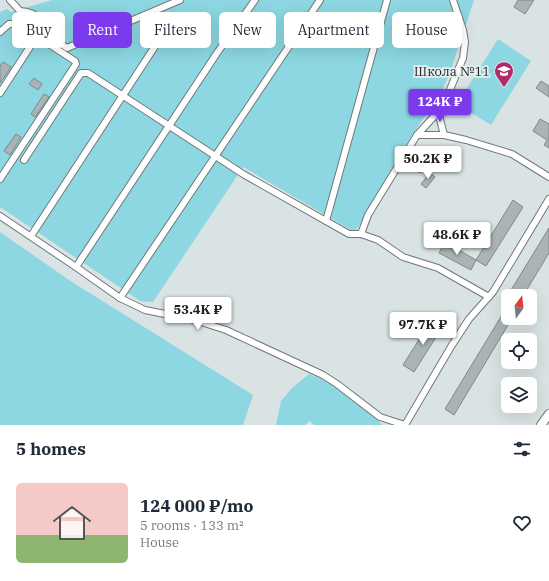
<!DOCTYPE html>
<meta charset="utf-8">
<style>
:root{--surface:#fff;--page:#f6f6f7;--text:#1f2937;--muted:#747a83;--line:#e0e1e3;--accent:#7c3aed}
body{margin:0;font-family:"IBM Plex Serif",serif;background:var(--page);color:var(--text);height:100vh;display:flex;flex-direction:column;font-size:15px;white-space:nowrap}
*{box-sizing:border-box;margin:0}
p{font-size:13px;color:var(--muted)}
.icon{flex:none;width:22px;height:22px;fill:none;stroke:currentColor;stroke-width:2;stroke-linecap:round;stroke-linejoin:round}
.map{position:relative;height:425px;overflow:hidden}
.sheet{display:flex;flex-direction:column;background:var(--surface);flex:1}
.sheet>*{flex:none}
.top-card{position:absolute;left:12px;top:12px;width:525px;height:36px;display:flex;gap:8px}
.needle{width:26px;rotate:15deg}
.tools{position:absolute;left:501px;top:289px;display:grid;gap:8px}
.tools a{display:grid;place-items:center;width:36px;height:36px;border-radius:6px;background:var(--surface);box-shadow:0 4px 16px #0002;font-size:20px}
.price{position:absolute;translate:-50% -34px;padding:0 9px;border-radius:4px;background:#fff;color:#222;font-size:13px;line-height:26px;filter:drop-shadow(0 1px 2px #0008)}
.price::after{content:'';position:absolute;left:50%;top:24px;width:12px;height:9px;margin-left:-6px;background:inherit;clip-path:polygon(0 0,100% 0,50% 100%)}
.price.on{background:var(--accent);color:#fff}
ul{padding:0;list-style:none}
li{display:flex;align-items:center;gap:12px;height:100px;padding:0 16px}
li+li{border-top:1px solid var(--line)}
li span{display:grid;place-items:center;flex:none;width:112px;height:80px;border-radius:6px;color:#555}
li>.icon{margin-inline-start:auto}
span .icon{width:48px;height:48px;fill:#fffc;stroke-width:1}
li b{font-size:17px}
h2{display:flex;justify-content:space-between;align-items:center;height:48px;padding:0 16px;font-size:17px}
.chip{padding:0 14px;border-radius:6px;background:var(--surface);box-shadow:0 4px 16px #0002;font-size:14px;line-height:36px}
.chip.on{background:var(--accent);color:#fff}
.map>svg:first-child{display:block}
.green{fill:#8cd7e1}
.building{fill:#abb4b5;stroke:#80888a}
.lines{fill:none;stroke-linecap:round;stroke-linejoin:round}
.street-casing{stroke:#707879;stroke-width:8}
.secondary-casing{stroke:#707879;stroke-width:10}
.street{stroke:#fff;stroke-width:6}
.secondary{stroke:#fff;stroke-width:8}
.labels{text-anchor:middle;stroke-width:3.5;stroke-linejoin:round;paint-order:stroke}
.poi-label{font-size:13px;fill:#1e2222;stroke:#e7f0f1;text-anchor:end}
</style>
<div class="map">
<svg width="549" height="425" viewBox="0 0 549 425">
<rect width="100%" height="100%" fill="#dae3e4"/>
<g class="green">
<polygon points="52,0 474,0 449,76 439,96 412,135 357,229 353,231 243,167 153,302 140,301 0,207 0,12 7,9 11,12"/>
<polygon points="498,39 531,61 491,125 457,104"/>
<polygon points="0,232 72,282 253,395 243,425 0,425"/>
<polygon points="309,374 324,380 345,392 370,410 382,425 314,425 310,421 305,425 276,425 281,401 292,388"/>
</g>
<g class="building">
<polygon points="518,0 534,0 525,14 514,7"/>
<polygon points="3,62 11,67 0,83 0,66"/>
<polygon points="34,78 42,84 38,90 29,84"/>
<polygon points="541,81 549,86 549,97 536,88"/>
<polygon points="44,94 49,97 35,117 31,114"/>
<polygon points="540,119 549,124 549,148 544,145 547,140 533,131"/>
<polygon points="16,134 21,137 10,155 4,151"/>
<polygon points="421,158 427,162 420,173 414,169"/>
<polygon points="430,173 435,177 426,188 421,184"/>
<polygon points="513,200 523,207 486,266 476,260"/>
<polygon points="549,228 549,253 523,296 521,296 511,290"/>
<polygon points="445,242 476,260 471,270 439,253"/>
<polygon points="502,315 511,320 454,415 445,409"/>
<polygon points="432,319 443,326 414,372 403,365"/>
</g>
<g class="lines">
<defs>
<g id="street">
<path d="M10,0L20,11C49,13 46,36 67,48L180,0"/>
<polyline points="0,32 9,24 18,24 75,61 76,64 0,179"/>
<polyline points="0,93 37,36"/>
<polyline points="438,112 444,135"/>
<polyline points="417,135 444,135 466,140 512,154 549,177"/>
<polyline points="24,160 81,73 88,73 243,174 349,234 361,234 378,240 403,257 438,268 489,297"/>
<polyline points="0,216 76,267 120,298 145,310 195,320 226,330 323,375 337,384 380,417 405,425 452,345 469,319 493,292 549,199"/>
<polyline points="326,221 387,0"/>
<polyline points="361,234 368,215 417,135 438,112 449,92 463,58 465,42 463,30 453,0"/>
<polyline points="31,236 163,34"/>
<polyline points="76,267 217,53 255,0"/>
<polyline points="120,298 320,0"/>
</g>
<polyline id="secondary" points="541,425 549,414"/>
</defs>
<use href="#street" class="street-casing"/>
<use href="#secondary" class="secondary-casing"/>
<use href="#street" class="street"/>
<use href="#secondary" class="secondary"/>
</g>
<defs>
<symbol id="school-pin" viewBox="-11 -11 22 30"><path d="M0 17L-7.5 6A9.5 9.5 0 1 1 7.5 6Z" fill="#b22a6b" stroke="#e7f0f1"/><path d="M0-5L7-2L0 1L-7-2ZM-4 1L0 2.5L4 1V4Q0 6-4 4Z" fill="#fff"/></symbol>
</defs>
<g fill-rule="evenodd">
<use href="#school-pin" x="493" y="60" width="22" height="30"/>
</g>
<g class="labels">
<g class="poi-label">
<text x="490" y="76">Школа №11</text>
</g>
</g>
</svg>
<div class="tools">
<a><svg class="needle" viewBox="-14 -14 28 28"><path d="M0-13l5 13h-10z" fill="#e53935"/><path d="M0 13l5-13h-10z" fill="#747a83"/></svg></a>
<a><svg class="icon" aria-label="locate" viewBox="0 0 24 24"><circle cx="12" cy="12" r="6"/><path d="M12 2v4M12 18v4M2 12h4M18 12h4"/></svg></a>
<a><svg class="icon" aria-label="layers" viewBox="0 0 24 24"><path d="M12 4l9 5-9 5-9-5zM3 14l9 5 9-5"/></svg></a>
</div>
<b class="price on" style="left:440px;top:123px">124K ₽</b>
<b class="price" style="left:428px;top:180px">50.2K ₽</b>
<b class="price" style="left:457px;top:256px">48.6K ₽</b>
<b class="price" style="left:198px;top:331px">53.4K ₽</b>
<b class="price" style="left:423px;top:346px">97.7K ₽</b>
<div class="top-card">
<a class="chip">Buy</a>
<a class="chip on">Rent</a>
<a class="chip">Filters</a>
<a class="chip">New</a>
<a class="chip">Apartment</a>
<a class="chip">House</a>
</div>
</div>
<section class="sheet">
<h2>5 homes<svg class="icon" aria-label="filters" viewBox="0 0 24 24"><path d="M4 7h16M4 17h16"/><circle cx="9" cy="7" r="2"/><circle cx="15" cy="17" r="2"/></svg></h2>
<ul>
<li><span style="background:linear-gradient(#f6c9c9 65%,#8fb573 0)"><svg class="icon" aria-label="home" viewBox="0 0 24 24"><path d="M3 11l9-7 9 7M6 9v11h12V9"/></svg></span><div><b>124 000 ₽/mo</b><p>5 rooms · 133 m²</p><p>House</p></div><svg class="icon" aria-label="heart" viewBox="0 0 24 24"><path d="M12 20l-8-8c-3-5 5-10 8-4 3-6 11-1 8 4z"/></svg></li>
</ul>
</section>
